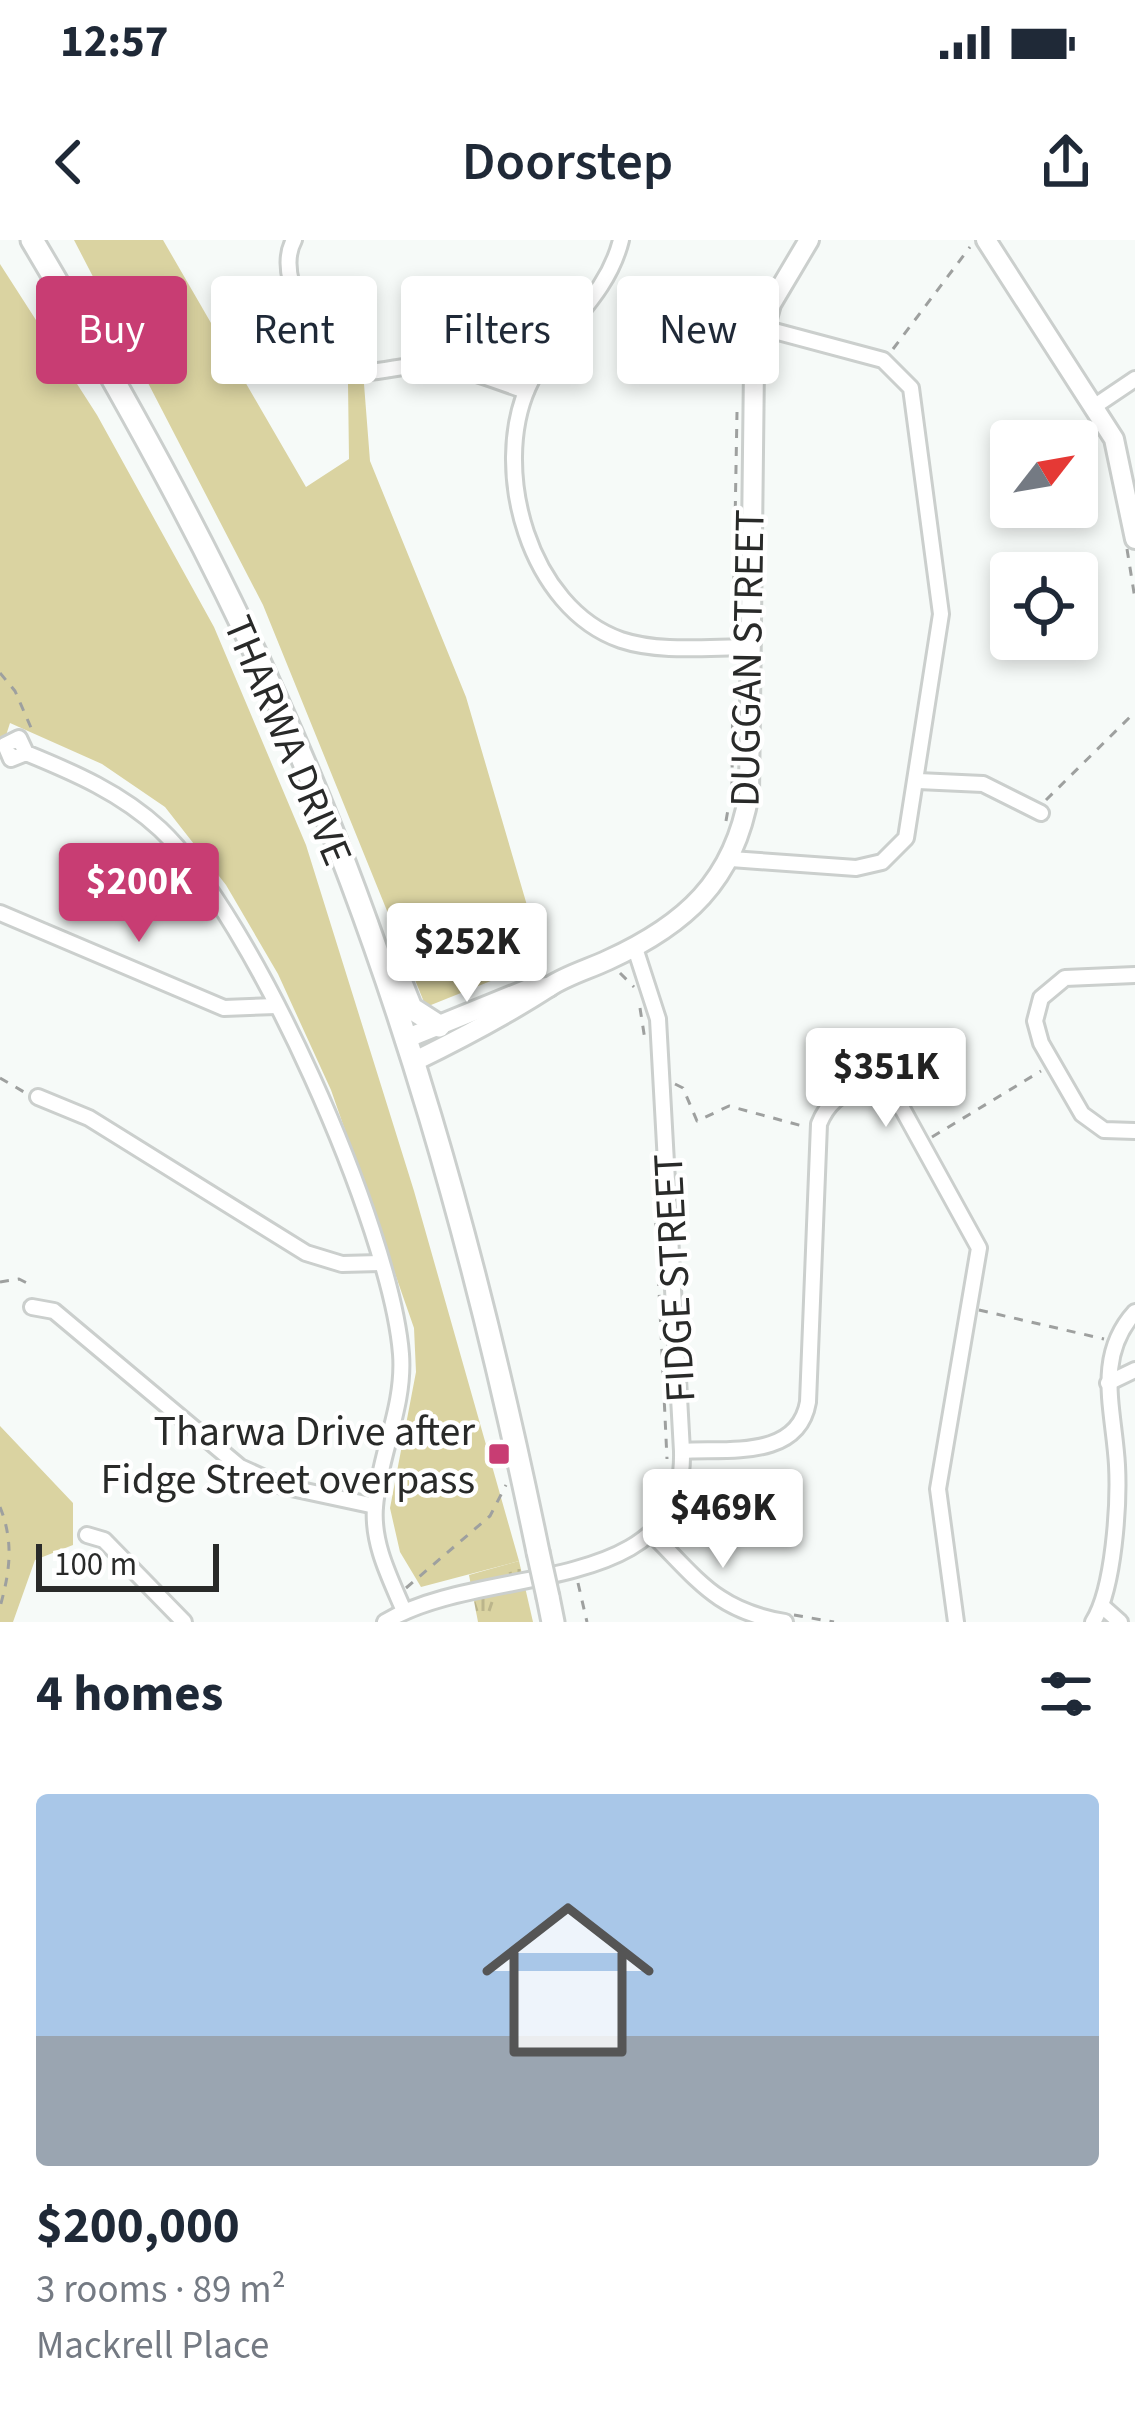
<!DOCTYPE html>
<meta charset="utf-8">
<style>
:root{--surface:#fff;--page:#f6f6f7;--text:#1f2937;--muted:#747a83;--line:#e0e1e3;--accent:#c83d73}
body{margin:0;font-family:"Source Sans 3",sans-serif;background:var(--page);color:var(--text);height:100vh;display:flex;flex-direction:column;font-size:45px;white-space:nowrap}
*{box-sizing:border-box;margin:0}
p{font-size:39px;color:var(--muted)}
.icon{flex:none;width:66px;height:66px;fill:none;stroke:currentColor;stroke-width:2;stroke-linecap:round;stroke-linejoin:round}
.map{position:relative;height:1382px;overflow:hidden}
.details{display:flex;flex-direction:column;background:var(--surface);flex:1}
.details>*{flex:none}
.top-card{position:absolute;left:36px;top:36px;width:1065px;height:108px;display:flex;gap:24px}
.needle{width:78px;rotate:59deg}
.controls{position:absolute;left:990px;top:180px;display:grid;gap:24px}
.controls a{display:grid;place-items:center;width:108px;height:108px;border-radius:12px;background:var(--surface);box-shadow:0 6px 18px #0003;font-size:60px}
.scale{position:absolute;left:36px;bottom:30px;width:183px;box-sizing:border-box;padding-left:12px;border:6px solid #292a29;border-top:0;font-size:33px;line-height:42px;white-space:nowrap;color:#292a29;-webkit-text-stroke:9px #fff;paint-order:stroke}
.price{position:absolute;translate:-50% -102px;padding:0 27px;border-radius:12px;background:#fff;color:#222;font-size:39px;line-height:78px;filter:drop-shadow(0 3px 6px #0008)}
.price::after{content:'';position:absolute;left:50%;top:72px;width:36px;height:27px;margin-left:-18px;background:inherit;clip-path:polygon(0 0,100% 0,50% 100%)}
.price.active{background:var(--accent);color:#fff}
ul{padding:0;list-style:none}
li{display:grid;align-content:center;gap:24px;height:636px;padding:0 36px}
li+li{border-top:3px solid var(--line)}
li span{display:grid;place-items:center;height:372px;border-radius:12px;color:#555}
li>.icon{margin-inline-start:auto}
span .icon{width:216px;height:216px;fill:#fffc;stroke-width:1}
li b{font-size:51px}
h2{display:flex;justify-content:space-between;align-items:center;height:144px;padding:0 36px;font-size:51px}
.pill{padding:0 42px;border-radius:12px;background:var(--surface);box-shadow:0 6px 18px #0003;font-size:42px;line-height:108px}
.pill.active{background:var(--accent);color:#fff}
.status{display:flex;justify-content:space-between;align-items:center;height:84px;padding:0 60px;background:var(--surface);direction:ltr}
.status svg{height:33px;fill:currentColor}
header{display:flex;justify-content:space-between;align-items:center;height:156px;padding:0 36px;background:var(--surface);font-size:54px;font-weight:600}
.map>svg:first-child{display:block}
.grass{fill:#dad3a1}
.park{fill:url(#park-tufts)}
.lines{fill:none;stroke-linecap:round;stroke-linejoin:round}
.street-casing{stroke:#cbcfcd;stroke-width:20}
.secondary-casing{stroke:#cbcfcd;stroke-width:24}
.primary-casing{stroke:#cbcfcd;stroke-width:27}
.path{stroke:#9ea09f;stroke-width:3;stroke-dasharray:9 9;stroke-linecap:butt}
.street{stroke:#fff;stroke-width:14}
.secondary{stroke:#fff;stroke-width:18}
.primary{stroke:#fff;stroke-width:21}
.primary-bridge-casing{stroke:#cbcfcd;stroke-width:27;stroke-linecap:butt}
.primary-bridge{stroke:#fff;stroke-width:21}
.poi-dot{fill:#c83d73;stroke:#fff;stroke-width:4.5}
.labels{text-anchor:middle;stroke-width:9;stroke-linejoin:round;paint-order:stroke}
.street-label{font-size:42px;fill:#292a29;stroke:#fff}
.poi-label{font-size:42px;fill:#292a29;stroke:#fff;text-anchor:end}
</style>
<div class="status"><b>12:57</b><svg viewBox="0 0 49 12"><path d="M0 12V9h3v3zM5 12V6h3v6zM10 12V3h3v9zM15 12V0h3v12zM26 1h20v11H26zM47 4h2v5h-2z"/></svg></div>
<header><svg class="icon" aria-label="back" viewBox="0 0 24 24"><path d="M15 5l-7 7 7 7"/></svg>Doorstep<svg class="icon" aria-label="share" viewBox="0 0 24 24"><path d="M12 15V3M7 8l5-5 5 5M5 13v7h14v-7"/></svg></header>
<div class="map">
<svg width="1135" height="1382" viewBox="0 0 1135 1382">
<defs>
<pattern id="park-tufts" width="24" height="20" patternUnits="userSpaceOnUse" patternTransform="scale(3)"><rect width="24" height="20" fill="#dad3a1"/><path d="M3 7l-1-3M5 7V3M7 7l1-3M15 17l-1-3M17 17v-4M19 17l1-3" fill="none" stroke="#bbb58b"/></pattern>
</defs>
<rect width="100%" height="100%" fill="#f6faf8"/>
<g class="grass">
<polygon points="74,0 163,0 306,247 349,219 348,144 364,144 370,221 466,457 543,720 426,767 263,365"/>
<polygon points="0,24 97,175 214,387 306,605 414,951 519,1321 421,1347 400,1312 390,1268 416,1132 414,1088 331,850 278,734 226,645 165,567 102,524 10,483 0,514"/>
<polygon points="0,1186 73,1263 73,1305 35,1320 13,1382 0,1382"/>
</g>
<polygon class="park" points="519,1321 533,1382 478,1382 469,1335"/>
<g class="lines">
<defs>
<g id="street">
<path d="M294,0C274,36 314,98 339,127C367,141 402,122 433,125C465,127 496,141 526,151"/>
<path d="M621,0C606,61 553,92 528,147C491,230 529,368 621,400C660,413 709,407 750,407"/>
<polyline points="1095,166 1135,139"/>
<path d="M26,513L19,498L5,505L11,519L26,513C75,533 121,553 160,589C253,676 391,987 401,1114C405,1167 379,1215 375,1267C372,1304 390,1338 404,1371"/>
<polyline points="918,541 983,544 1041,573"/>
<polyline points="731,619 856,628 882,622 906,598 941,374 911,148 883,120 763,88"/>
<polyline points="0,673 224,768 276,766"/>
<polyline points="1135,735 1065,738 1041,758 1035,781 1041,803 1082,874 1104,890 1135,891"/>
<polyline points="38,857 89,878 306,1013 342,1024 380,1023"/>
<polyline points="32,1067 54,1071 240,1227 282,1246 375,1266"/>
<polyline points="1108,1143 1135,1130"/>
<path d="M682,1211C727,1208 798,1220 808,1162L819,884C835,844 876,837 903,870L979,1008L938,1249L956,1382"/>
<polyline points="87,1295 104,1300 184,1382"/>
<path d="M654,1296C699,1341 718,1371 785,1382"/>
<polyline points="1102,1366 1120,1382"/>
<path d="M385,1382C483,1322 686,1361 682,1211L658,779L635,708"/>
<path d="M1093,1382C1114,1349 1119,1264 1117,1225C1114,1170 1094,1117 1135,1072"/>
</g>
<g id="secondary">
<polyline points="986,0 1114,199 1135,299"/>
<polyline points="405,799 528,749 549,747"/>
<path d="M413,822C460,799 506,775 549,747C567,735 589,729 608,720C685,685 734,641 749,554L754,126L771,64L809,0"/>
</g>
<g id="primary">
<path d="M32,0C120,148 204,298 275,456C398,728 478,1020 538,1312"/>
<polyline points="399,738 411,768 439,786"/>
<polyline points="548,1357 553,1382"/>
</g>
</defs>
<use href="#street" class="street-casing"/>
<use href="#secondary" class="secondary-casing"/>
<use href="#primary" class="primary-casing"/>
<g class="path">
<polyline points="893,109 970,7"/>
<polyline points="1127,309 1135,359"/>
<polyline points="733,396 737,172"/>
<polyline points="0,433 15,451 32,490"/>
<polyline points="1046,560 1135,472"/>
<polyline points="726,581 732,546 733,417"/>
<polyline points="620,733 634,747"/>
<polyline points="640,768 645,800"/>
<polyline points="0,838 24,852"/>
<polyline points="675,844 683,848 697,881 729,866 806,887"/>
<polyline points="932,897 1041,831"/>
<polyline points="655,965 667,1219"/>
<polyline points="0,1042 19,1039 33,1046"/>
<polyline points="979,1070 1104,1099"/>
<path d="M0,1267C14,1302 10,1331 0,1367"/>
<polyline points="578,1343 587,1382"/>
<polyline points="406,1348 490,1276 506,1245"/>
<polyline points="794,1375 834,1382"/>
</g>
<use href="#street" class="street"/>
<use href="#secondary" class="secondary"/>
<use href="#primary" class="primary"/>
<defs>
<polyline id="primary-bridge" points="538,1312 548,1357"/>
</defs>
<use href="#primary-bridge" class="primary-bridge-casing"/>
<use href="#primary-bridge" class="primary-bridge"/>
</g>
<rect class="poi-dot" x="487" y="1202" width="24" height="24" rx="6"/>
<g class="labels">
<g class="street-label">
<text transform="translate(746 418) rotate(-89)" y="15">DUGGAN STREET</text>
<text transform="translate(289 500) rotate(67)" y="15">THARWA DRIVE</text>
<text transform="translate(673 1038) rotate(-93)" y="15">FIDGE STREET</text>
</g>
<g class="poi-label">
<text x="475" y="1205">Tharwa Drive after<tspan x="475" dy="48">Fidge Street overpass</tspan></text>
</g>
</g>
</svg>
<div class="controls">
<a><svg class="needle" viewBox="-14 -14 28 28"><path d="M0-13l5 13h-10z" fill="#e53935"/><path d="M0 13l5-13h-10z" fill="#747a83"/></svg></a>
<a><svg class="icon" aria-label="locate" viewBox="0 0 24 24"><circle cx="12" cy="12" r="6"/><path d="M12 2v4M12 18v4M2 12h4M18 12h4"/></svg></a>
</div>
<div class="scale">100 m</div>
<b class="price active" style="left:139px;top:705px">$200K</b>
<b class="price" style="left:467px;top:765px">$252K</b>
<b class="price" style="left:886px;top:890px">$351K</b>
<b class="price" style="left:723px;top:1331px">$469K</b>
<div class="top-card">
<a class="pill active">Buy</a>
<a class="pill">Rent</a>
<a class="pill">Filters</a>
<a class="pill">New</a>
</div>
</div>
<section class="details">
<h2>4 homes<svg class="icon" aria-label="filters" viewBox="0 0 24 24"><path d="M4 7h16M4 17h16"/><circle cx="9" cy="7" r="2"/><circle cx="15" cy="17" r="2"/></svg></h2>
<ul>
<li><span style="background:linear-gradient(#a9c7e8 65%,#9aa5b1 0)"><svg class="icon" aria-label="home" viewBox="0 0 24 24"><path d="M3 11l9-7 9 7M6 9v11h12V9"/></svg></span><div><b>$200,000</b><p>3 rooms · 89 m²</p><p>Mackrell Place</p></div></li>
</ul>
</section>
